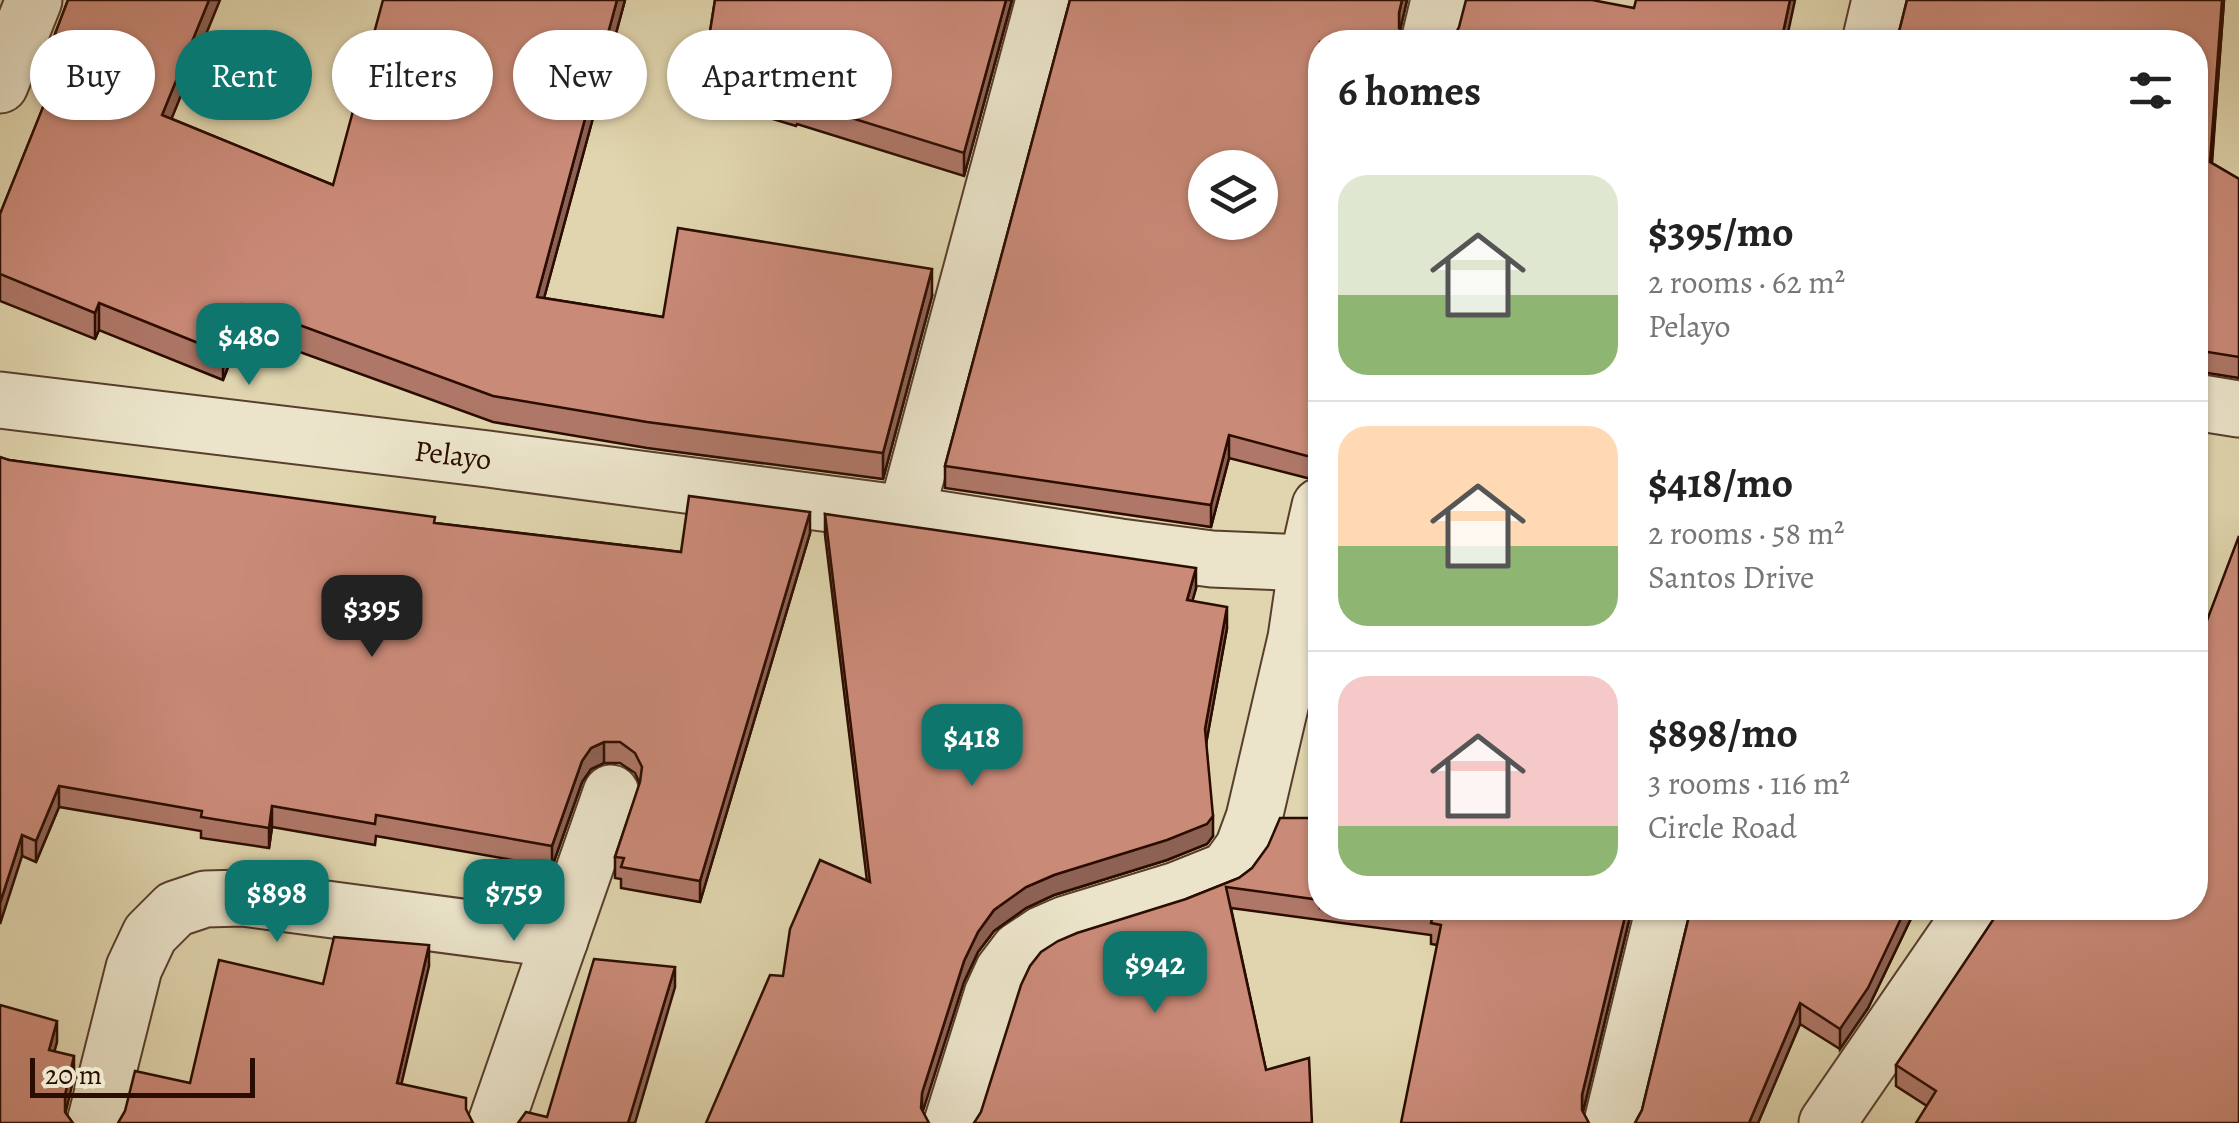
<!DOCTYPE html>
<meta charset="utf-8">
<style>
:root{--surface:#fff;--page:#f2f2f2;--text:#222;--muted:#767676;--line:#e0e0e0;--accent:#0f766e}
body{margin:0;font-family:Alegreya,serif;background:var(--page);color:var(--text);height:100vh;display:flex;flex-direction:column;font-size:38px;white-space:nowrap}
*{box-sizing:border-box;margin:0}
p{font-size:32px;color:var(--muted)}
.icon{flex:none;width:55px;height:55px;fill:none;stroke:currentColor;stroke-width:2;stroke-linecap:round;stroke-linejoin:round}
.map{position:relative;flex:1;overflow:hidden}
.side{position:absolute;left:1308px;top:30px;width:900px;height:890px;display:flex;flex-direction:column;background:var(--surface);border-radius:40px;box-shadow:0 2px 8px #0004}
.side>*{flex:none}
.hud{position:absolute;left:30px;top:30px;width:950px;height:90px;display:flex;gap:20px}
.fabs{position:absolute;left:1188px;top:150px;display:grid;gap:20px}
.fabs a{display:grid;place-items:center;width:90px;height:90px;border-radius:50%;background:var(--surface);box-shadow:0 2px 8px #0004;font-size:50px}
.scale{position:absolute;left:30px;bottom:25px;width:225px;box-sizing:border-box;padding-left:10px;border:5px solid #2b0c00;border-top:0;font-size:28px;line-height:35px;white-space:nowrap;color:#2b0c00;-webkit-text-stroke:8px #ebe4ca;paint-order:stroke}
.price{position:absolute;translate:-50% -85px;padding:0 22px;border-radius:20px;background:var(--accent);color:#fff;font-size:32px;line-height:65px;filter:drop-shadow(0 2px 5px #0008)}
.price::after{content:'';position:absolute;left:50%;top:60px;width:30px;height:22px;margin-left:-15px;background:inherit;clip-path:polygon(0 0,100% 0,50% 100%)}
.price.selected{background:#222;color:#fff}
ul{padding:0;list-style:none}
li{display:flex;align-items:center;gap:30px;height:250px;padding:0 30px}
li+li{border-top:2px solid var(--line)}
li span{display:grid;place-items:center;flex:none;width:280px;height:200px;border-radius:30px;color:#555}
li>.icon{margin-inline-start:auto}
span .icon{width:120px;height:120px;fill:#fffc;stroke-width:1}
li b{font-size:42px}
h2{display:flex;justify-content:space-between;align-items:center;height:120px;padding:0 30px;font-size:42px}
.pill{padding:0 35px;border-radius:45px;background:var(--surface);box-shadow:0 2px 8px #0004;font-size:35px;line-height:90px}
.pill.selected{background:var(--accent);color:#fff}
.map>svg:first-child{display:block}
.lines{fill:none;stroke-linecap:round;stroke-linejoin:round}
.minor-casing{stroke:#583e2c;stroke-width:59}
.minor{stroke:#ebe4ca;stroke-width:55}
.wall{fill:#ae7767;stroke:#2b0c00;stroke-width:2.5}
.shaded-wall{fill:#8d6154;stroke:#2b0c00;stroke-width:2.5}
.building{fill:#ca8a78;stroke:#2b0c00;stroke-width:2.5;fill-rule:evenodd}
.labels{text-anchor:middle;stroke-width:8;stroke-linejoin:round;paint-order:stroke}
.street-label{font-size:30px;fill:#2b0c00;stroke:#ebe4ca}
</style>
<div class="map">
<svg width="2239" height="1123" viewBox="0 0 2239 1123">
<rect width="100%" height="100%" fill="#e0d5ae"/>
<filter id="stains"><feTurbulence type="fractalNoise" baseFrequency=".002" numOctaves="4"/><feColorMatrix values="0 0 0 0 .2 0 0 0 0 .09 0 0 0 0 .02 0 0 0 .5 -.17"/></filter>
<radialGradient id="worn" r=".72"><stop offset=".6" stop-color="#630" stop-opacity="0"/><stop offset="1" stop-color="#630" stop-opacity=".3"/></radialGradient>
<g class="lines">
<defs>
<g id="minor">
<polyline points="1429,42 1439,0"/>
<polyline points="1870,42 1880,0"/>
<polyline points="0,85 34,0"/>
<polyline points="0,400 488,459 906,514 1120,547 1212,559 1307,563"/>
<polyline points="2195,402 2239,409"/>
<polyline points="906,514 1044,0"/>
<polyline points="95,1123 134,968 150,934 175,909 205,899 243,898 560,940"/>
<polyline points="496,1123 611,793"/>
<polyline points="952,1123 992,995 1003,971 1019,950 1043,934 1066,924 1177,890 1227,870 1243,848 1254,818 1296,638 1307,563 1320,506"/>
<polyline points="1612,1123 1664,908"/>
<polyline points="1827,1123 1975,908"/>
</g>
</defs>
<use href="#minor" class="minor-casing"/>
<use href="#minor" class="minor"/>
</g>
<g class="wall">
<polygon points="68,0 172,119 333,185 625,0 544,298 663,317 932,296 883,479 647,448 493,422 242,331 223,380 99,330 95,339 0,301 0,214 61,63 55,60 55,34"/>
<polygon points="715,0 1012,0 964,176 797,124 796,126 703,98 703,76"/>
<polygon points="1070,0 1407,0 1400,29 1320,42 1320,477 1307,478 1229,458 1211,527 945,488 945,466"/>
<polygon points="1907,0 2224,0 2212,163 2239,179 2239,378 2195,371 2195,42 1900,28"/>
<polygon points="9,460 435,523 681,552 810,533 700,902 621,888 621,879 615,878 615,857 640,784 635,773 620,763 604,763 591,769 582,782 552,867 376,836 375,845 272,827 269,848 201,838 201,831 59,807 36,862 22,856"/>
<polygon points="825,514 1196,588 1192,601 1227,628 1206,743 1213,836 1207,844 1167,860 1054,895 1026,908 994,931 978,952 964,982 783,976 867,881 825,535"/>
<polygon points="1320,818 1320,908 1632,908 1583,1111 1437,945 1431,944 1431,935 1231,908 1266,1070 974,1123 1186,899 1239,878"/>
<polygon points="1691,908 1916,908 1868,1008 1840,1049 1800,1024 1758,1123 1635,1123 1642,1110"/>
<polygon points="2195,908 2239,1123 1927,1106 1896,1086 1896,1065"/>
</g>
<g class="shaded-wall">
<polygon points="209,0 220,0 162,142 162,115"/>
<polygon points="617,0 625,0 537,324 537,297"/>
<polygon points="1006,0 1012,0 964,176 964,153"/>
<polygon points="1402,0 1407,0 1399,35 1399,13"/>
<polygon points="1790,0 1795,0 1786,42 1781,42"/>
<polygon points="2222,0 2224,0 2210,183 2210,162"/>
<polygon points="932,269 932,296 883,479 883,453"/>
<polygon points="99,303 99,330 95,339 95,313"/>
<polygon points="242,304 242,331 223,380 223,353"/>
<polygon points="1229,435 1229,458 1211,527 1211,505"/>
<polygon points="810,512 810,533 700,902 700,881"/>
<polygon points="1196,568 1196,588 1187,621 1187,600"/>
<polygon points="1227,607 1227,628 1205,750 1205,729"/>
<polygon points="604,742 604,763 591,769 582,782 552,867 552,846 582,761 591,748"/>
<polygon points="59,786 59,807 36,862 36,841"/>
<polygon points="272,806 272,827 269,848 269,828"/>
<polygon points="1213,816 1213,836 1207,844 1167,860 1054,895 1026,908 994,931 978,952 964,982 922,1114 922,1093 964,961 978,932 994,910 1026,887 1054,875"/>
<polygon points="22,835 22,856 0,924 0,903"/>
<polygon points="1627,908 1632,908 1582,1116 1582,1095"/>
<polygon points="1906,908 1916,908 1868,1008 1840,1049 1840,1029"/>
<polygon points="429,945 429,966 397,1103 397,1083"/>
<polygon points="675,967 675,987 635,1123 628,1123"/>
<polygon points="1800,1003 1800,1024 1758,1123 1749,1123"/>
<polygon points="57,1021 57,1042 49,1071 49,1050"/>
<polygon points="74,1056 74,1077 65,1115 65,1095"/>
</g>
<g class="building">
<polygon points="68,0 209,0 162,115 333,185 383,0 617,0 537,297 663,317 678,228 932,269 883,453 647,422 493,396 242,304 223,353 99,303 95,313 0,274 0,214 70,40 55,34"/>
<polygon points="715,0 1006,0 964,153 797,101 796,104 703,76"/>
<path d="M1070,0H1402L1399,13V28L1408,42H1320V455L1307,456L1229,435L1211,505L945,466ZM1205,168H1260V222H1205Z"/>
<polygon points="1466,0 1592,0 1634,8 1636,0 1790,0 1781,42 1449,42 1452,40 1459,27"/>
<polygon points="1907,0 2222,0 2210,162 2239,179 2239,357 2195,350 2195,42 1894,42 1900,28"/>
<polygon points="0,457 9,460 435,517 434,523 681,552 689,496 810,512 700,881 621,867 624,858 615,857 640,782 642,767 635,753 620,742 604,742 591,748 582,761 552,846 376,815 375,824 272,806 269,828 201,817 202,811 59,786 36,841 22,835 0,903"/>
<polygon points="825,514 1196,568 1187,600 1227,607 1205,729 1213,816 1207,824 1167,840 1054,875 1026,887 994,910 978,932 964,961 922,1093 921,1108 929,1123 706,1123 770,975 783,976 790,929 820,860 870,882"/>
<polygon points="2239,536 2239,1123 1916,1123 1936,1091 1896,1065 2001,908 2195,908 2195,652"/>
<polygon points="1280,818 1320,818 1320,900 1226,887 1266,1070 1309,1058 1312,1123 974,1123 981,1112 1021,985 1030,966 1041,952 1058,941 1077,933 1186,899 1239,878 1252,868 1268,846"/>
<polygon points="1378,908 1627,908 1582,1095 1582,1110 1589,1123 1401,1123 1441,925 1431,923 1433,915"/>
<polygon points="1691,908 1906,908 1868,988 1840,1029 1800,1003 1749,1123 1635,1123 1642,1110"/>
<polygon points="334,937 429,945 397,1083 466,1098 466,1109 473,1123 118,1123 125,1111 135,1071 190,1083 219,960 323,984"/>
<polygon points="594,959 675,967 628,1123 518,1123 526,1112 547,1117"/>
<polygon points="0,1005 57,1021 49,1050 74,1056 65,1095 65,1112 73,1123 0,1123"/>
</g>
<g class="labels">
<g class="street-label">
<text transform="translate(453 455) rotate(7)" y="10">Pelayo</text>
</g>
</g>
<rect width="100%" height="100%" filter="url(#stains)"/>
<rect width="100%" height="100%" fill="url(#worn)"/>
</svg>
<div class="fabs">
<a><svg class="icon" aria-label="layers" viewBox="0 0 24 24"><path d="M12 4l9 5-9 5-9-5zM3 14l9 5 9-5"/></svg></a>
</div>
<div class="scale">20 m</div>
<b class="price" style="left:249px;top:388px">$480</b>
<b class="price selected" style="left:372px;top:660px">$395</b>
<b class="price" style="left:972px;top:789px">$418</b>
<b class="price" style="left:514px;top:944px">$759</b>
<b class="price" style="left:277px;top:945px">$898</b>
<b class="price" style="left:1155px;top:1016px">$942</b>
<div class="hud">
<a class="pill">Buy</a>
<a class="pill selected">Rent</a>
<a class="pill">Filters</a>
<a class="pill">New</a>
<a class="pill">Apartment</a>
</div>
<section class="side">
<h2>6 homes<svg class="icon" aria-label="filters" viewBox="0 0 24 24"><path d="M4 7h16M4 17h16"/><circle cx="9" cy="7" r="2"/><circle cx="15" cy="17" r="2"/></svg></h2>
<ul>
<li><span style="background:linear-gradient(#dfe7d0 60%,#8fb573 0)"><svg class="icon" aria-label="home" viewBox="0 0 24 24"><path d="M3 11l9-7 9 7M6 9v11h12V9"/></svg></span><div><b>$395/mo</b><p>2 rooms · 62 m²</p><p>Pelayo</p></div></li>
<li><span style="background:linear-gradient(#ffd9b3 60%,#8fb573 0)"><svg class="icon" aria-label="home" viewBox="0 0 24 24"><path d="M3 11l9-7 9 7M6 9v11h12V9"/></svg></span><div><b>$418/mo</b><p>2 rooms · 58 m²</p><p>Santos Drive</p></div></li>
<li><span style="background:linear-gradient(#f6c9c9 75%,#8fb573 0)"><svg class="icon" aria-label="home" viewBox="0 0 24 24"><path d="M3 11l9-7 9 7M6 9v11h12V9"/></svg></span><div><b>$898/mo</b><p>3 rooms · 116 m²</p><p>Circle Road</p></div></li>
</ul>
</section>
</div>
